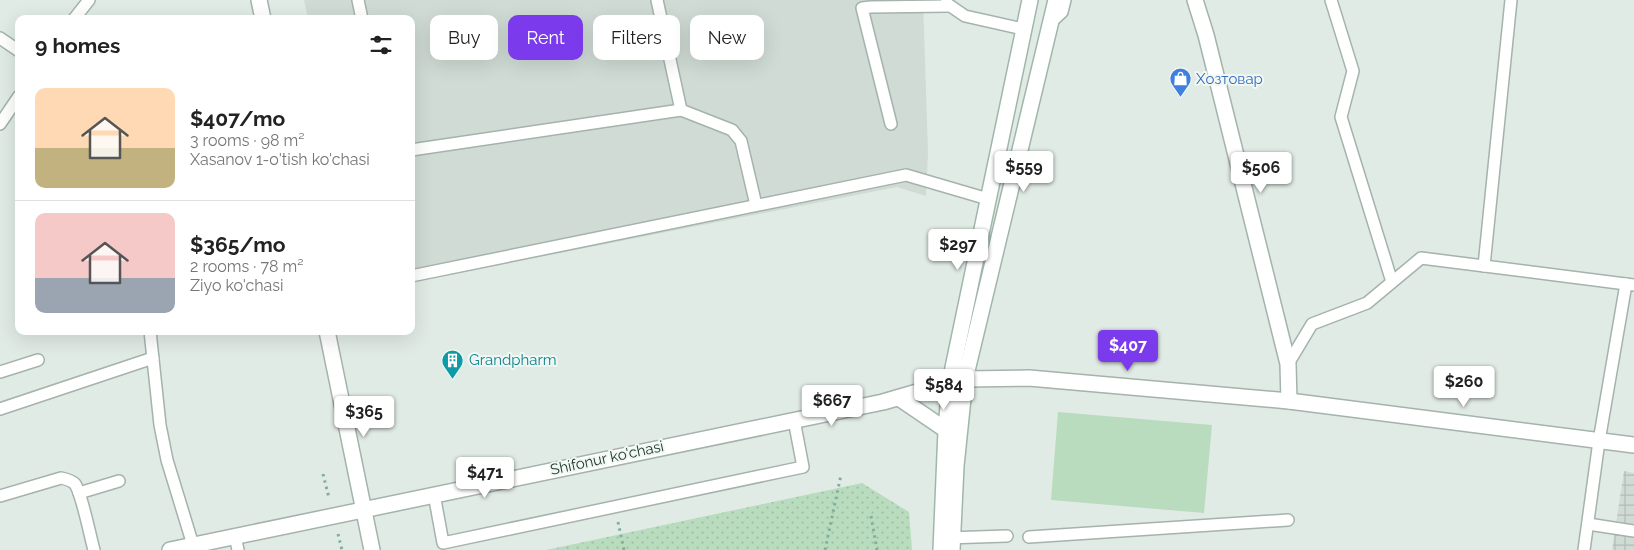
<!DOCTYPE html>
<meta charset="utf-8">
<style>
:root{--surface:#fff;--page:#f2f2f2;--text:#222;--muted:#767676;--line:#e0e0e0;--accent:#7c3aed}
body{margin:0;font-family:Raleway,sans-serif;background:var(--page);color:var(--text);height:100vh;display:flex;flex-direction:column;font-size:19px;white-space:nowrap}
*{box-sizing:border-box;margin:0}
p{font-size:16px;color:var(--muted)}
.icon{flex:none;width:28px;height:28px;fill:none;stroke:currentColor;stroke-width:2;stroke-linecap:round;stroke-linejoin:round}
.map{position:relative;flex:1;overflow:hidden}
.sheet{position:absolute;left:15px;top:15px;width:400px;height:320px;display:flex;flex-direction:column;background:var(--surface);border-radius:10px;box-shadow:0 5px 20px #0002}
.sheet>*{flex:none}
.hud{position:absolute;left:430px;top:15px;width:475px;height:45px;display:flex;gap:10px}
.price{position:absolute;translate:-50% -42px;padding:0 11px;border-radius:5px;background:#fff;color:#222;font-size:16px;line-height:32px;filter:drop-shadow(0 1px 2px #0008)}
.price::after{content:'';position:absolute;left:50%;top:30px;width:15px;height:11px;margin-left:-8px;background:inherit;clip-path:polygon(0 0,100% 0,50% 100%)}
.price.selected{background:var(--accent);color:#fff}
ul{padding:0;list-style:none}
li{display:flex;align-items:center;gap:15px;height:125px;padding:0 20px}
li+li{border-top:1px solid var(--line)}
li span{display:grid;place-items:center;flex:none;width:140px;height:100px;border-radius:10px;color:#555}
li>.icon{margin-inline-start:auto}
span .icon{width:60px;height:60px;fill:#fffc;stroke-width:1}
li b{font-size:21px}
h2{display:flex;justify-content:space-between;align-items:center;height:60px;padding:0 20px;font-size:21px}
.chip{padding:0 18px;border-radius:10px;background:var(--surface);box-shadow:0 5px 20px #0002;font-size:18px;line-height:45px}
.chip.selected{background:var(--accent);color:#fff}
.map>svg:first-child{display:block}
.built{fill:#cfdbd4}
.industrial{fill:url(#industrial-grid)}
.green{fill:#b9dcbe}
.park{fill:url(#park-dots)}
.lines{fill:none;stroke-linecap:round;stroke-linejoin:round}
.service-casing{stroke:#a4b3ab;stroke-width:14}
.minor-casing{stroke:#a4b3ab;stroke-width:18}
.tertiary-casing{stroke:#a4b3ab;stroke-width:18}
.secondary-casing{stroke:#9fb7ab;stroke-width:18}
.path{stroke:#81af9a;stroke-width:3;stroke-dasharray:2.5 4;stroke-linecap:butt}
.service{stroke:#fff;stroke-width:11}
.minor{stroke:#fff;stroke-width:15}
.tertiary{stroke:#fff;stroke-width:15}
.secondary{stroke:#fff;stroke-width:15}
.labels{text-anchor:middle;stroke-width:4;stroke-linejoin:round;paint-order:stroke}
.shop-label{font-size:15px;fill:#366cbe;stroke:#f1f8f3;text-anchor:start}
.culture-label{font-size:15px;fill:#0d838f;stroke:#f1f8f3;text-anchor:start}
.street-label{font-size:15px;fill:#213b31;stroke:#f1f8f3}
</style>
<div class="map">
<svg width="1634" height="550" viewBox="0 0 1634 550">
<defs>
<pattern id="industrial-grid" width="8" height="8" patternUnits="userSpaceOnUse" patternTransform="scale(1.25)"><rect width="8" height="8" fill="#cfdbd4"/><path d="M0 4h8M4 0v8" fill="none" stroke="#b1bdb6"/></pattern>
<pattern id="park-dots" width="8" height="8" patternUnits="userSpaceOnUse" patternTransform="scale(1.25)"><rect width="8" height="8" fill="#b9dcbe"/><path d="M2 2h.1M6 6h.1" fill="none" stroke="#9fbea4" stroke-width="1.8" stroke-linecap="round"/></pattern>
</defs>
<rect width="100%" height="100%" fill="#e1ebe5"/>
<polygon class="built" points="304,0 923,0 928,153 926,196 897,187 411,282 411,19 308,19"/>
<polygon class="industrial" points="1624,471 1634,473 1634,550 1612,550"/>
<polygon class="green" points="1058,412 1212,425 1204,513 1051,500"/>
<polygon class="park" points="862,483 909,512 912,550 546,550"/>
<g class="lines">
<defs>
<g id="service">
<polyline points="358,0 362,19"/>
<polyline points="1331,0 1353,71 1341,117 1392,282"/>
<polyline points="946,3 965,16 1023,29"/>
<polyline points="74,19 89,0"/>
<polyline points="1050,23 1062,12 1065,0"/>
<polyline points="0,38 19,51"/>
<polyline points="681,110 732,130 741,141 756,205"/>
<polyline points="0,124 19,96"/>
<polyline points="891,124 862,8 871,7 950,6"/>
<polyline points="411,150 681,110 657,0"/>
<polyline points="1484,266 1511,0"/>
<polyline points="411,276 906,175 988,199"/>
<polyline points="150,331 160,425 167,460 193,545"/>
<polyline points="1288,364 1312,324 1367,303 1421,258 1634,285"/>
<polyline points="0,372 38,360"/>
<polyline points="0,409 153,358"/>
<polyline points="79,493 119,481"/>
<polyline points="434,494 443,543 803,467 794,420"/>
<path d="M0,496L61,478C66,479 71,480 75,484C82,494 90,536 94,550"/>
<polyline points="1588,524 1634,531"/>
<polyline points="235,536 238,550"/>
<polyline points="1029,537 1288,520"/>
<polyline points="946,538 1007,536"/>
<polyline points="1584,550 1599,441 1626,284"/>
</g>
<g id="minor">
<polyline points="259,0 263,19"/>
<polyline points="1195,0 1206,35 1288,364 1289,401"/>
<polyline points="327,331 372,550"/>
<polyline points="965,379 1029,378 1289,401 1634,445"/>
</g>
<g id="tertiary">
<polyline points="899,398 946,430 951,441"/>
<polyline points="170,550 883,402 962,379"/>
</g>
<g id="secondary">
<polyline points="941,550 946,430 950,382 1030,0"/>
<polyline points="952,550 956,466 965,379 1056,0"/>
</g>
</defs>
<use href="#service" class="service-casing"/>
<use href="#minor" class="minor-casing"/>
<use href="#tertiary" class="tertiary-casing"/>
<use href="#secondary" class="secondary-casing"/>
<g class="path">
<polyline points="323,474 329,498"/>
<polyline points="871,516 877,550"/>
<polyline points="618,522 624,550"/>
<polyline points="338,534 342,550"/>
<polyline points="825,550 841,475"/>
</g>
<use href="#service" class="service"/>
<use href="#minor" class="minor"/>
<use href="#tertiary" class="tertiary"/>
<use href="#secondary" class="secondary"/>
</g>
<defs>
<symbol id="shop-pin" viewBox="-11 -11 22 30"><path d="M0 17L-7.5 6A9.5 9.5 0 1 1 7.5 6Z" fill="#3f7fe0" stroke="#f1f8f3"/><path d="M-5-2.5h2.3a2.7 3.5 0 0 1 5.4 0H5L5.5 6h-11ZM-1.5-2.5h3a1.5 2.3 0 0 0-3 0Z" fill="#fff"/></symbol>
<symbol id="building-pin" viewBox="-11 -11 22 30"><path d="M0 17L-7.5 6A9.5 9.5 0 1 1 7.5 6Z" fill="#0f9aa8" stroke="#f1f8f3"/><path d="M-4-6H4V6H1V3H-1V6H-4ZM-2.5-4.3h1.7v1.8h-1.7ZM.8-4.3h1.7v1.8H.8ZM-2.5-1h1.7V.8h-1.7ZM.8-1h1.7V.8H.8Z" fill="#fff"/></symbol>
</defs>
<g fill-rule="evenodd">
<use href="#shop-pin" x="1168" y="66" width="25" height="34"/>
<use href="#building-pin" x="440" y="348" width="25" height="34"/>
</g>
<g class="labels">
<g class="shop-label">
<text x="1196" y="84">Хозтовар</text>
</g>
<g class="culture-label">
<text x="469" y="365">Grandpharm</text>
</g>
<g class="street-label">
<text transform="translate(607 458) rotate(-12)" y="5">Shifonur ko'chasi</text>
</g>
</g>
</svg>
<b class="price" style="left:1024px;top:193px">$559</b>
<b class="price" style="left:1261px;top:194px">$506</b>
<b class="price" style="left:958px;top:271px">$297</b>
<b class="price selected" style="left:1128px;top:372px">$407</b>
<b class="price" style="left:1464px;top:408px">$260</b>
<b class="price" style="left:944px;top:411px">$584</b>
<b class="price" style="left:832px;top:427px">$667</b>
<b class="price" style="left:364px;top:438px">$365</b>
<b class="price" style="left:485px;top:499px">$471</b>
<div class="hud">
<a class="chip">Buy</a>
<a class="chip selected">Rent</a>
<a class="chip">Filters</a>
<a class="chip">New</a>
</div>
<section class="sheet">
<h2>9 homes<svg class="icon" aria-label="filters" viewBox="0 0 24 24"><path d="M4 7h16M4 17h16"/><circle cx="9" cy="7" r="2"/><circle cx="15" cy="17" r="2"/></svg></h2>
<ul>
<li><span style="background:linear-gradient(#ffd9b3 60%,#c2b280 0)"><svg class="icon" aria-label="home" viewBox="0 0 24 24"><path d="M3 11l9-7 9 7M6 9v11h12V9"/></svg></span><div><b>$407/mo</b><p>3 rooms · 98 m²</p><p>Xasanov 1-o'tish ko'chasi</p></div></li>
<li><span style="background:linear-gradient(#f6c9c9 65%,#9aa5b1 0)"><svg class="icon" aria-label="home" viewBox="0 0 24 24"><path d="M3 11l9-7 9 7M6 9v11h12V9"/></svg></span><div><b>$365/mo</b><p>2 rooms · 78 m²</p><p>Ziyo ko'chasi</p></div></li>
</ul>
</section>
</div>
